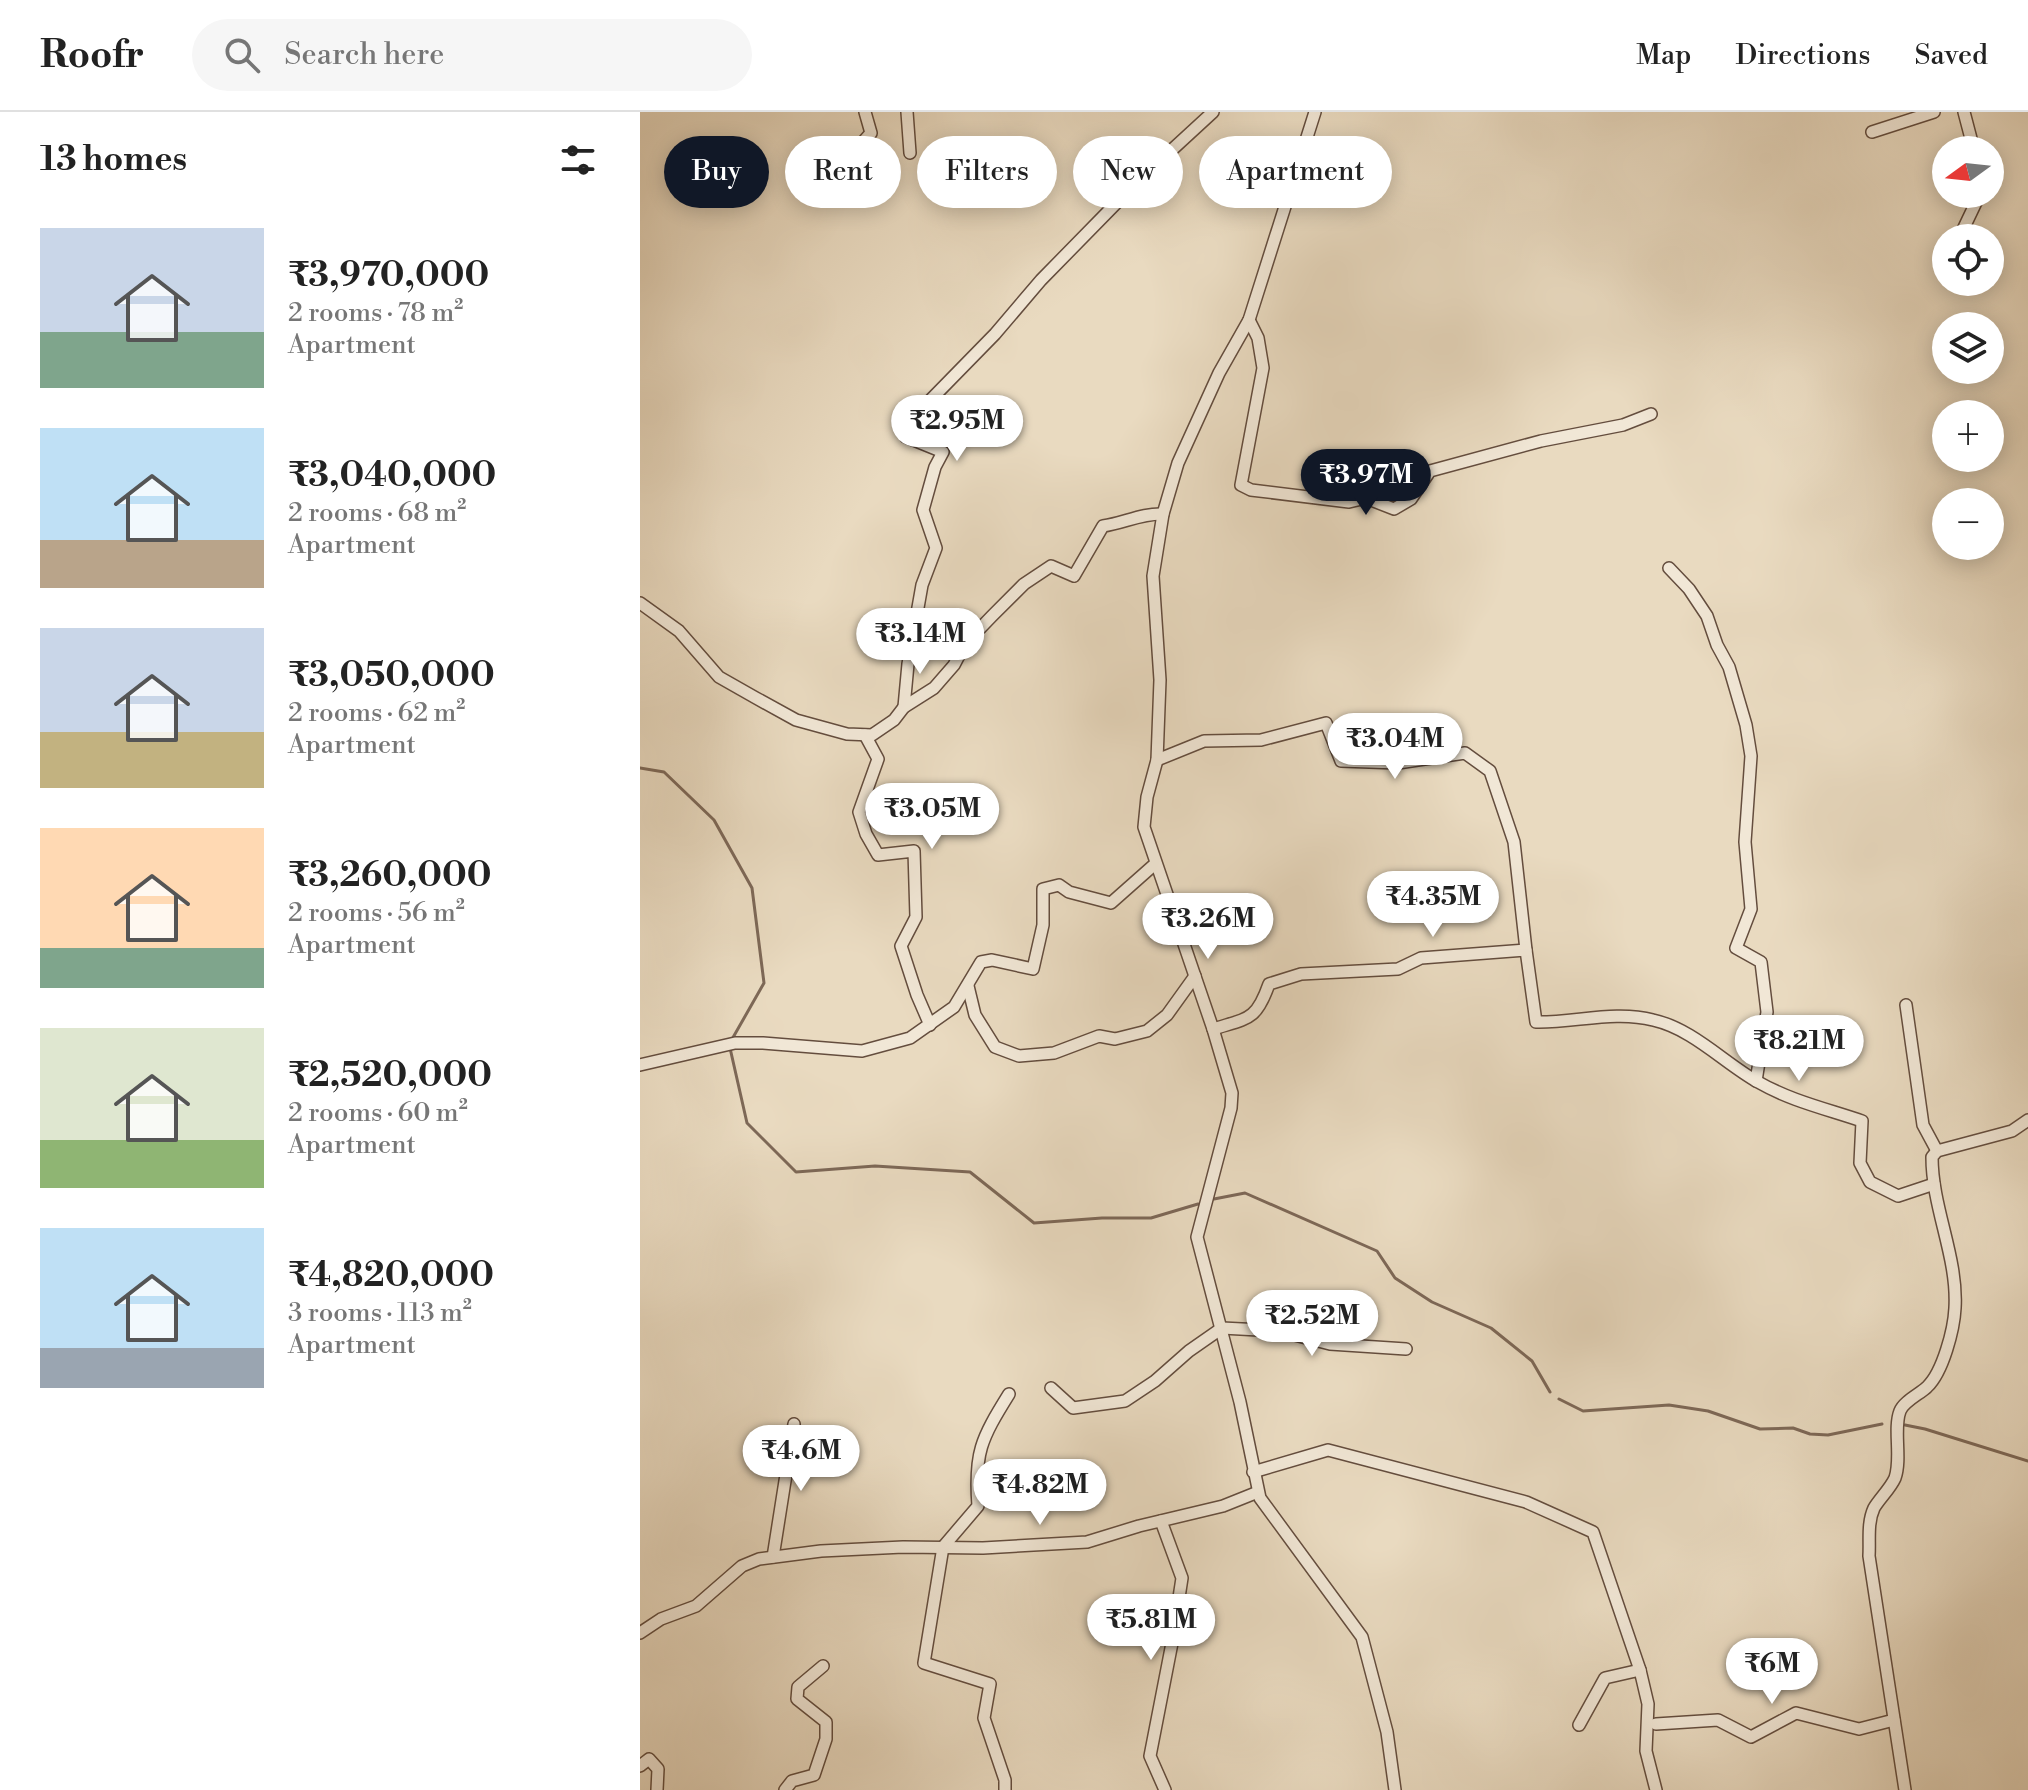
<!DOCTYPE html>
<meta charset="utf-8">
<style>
:root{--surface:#fff;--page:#f6f6f6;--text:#222;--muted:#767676;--line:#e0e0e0;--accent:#111827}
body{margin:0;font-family:"Libre Bodoni",serif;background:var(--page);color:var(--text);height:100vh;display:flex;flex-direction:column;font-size:30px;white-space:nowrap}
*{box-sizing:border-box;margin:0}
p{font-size:26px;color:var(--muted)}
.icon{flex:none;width:44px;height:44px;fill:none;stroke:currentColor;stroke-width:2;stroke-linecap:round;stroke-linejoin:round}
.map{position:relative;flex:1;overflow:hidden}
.panel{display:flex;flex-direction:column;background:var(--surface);width:640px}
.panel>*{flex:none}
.banner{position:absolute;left:24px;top:24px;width:760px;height:72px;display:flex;gap:16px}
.needle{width:52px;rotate:255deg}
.tools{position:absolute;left:1292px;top:24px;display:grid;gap:16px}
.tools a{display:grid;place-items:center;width:72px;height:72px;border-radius:50%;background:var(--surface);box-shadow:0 4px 20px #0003;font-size:40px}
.price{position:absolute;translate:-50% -68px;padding:0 18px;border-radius:28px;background:#fff;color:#222;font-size:26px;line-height:52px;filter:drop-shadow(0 2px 4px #0008)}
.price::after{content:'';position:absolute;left:50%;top:48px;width:24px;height:18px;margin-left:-12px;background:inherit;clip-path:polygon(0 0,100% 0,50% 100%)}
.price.selected{background:var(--accent);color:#fff}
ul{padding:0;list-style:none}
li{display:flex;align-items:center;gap:24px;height:200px;padding:0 40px}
li span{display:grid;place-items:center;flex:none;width:224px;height:160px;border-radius:0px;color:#555}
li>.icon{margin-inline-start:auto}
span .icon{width:96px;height:96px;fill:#fffc;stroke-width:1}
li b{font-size:34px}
h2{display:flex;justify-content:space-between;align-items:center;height:96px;padding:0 40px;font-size:34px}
.chip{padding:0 28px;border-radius:36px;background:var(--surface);box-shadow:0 4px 20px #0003;font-size:28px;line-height:72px}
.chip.selected{background:var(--accent);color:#fff}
header{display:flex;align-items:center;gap:48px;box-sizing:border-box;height:112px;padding:0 40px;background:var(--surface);border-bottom:2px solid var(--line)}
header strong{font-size:38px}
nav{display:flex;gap:44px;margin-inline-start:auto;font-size:28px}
.search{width:560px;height:72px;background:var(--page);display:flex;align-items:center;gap:20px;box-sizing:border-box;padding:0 28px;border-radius:44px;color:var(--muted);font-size:30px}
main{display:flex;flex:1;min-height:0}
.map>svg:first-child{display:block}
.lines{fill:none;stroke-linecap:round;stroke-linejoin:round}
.stream{stroke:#7d6857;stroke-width:3}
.minor-casing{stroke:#644d3e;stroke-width:14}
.minor{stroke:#f1e7d6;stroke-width:11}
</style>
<header>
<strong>Roofr</strong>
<div class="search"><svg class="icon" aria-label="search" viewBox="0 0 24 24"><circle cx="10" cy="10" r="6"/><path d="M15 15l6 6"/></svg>Search here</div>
<nav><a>Map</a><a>Directions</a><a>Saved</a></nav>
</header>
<main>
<section class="panel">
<h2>13 homes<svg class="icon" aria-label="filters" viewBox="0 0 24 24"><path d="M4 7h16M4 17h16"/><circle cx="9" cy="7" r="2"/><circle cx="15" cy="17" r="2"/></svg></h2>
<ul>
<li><span style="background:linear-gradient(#c9d6e8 65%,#7fa58c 0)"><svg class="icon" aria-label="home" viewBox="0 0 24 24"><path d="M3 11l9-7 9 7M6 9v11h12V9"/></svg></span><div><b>₹3,970,000</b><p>2 rooms · 78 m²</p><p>Apartment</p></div></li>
<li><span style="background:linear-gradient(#bfe0f5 70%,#b9a48a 0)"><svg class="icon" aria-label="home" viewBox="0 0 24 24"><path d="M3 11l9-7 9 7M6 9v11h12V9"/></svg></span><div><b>₹3,040,000</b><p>2 rooms · 68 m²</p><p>Apartment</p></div></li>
<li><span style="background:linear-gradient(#c9d6e8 65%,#c2b280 0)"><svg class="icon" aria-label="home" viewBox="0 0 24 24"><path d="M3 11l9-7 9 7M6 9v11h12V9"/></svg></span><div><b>₹3,050,000</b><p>2 rooms · 62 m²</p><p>Apartment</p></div></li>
<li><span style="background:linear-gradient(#ffd9b3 75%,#7fa58c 0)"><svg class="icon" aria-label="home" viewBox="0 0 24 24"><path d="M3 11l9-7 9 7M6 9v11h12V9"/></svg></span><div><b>₹3,260,000</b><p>2 rooms · 56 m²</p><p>Apartment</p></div></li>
<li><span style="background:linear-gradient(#dfe7d0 70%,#8fb573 0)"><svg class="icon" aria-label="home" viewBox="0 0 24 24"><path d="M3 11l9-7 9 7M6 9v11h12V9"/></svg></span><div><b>₹2,520,000</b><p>2 rooms · 60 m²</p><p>Apartment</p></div></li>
<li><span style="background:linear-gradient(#bfe0f5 75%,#9aa5b1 0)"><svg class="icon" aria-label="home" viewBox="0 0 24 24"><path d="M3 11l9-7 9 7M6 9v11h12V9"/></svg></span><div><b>₹4,820,000</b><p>3 rooms · 113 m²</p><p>Apartment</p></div></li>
</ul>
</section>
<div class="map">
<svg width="1388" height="1678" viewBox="0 0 1388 1678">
<rect width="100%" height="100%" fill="#e9dac0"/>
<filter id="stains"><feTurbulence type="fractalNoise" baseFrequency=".0025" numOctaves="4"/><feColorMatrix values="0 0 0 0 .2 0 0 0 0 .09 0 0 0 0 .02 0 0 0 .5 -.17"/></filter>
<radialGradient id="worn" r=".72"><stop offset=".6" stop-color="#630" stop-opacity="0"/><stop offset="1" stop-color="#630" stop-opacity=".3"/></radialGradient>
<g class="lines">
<g class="stream">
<polyline points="0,656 24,660 74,708 112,776 124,871 91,929"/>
<polyline points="90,936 107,1011 156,1060 235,1054 330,1060 394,1111 462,1106 511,1106 558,1092"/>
<polyline points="574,1087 605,1081 737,1139 755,1166 792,1190 851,1216 892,1249 910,1280"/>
<polyline points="919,1287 943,1299 1029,1293 1068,1299 1120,1317 1153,1316 1170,1322 1188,1323 1242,1312"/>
<polyline points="1265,1313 1285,1317 1388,1349"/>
</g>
<defs>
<g id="minor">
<polyline points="225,0 231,21 208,47 214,76 226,87"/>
<polyline points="267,0 270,41"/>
<polyline points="675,0 609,208 579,261 538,351 523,402 513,464 520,568 517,648 507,685 504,715 573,917 592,981 591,996 557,1125 600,1290 620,1386 722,1525 747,1620 755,1678"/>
<polyline points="1324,0 1334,38"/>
<polyline points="1232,20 1294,0"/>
<polyline points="1319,126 1340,82"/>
<polyline points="609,208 618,226 623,256 601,373 611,378 709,390 726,386 754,397 771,387 790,359 901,329 983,313 1011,302"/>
<polyline points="1029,456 1049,477 1067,504 1077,533 1089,555 1106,613 1111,644 1105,730 1111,797 1096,836 1121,850 1127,900 1116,969"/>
<path d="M0,491L39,519L79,565L116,586L156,608L207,622L232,623L254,608L264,595L294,576L314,553L325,532L352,504L384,472L411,454L434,464L463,414C484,411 502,401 523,402"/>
<polyline points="264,595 268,552 282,473 296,436 283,398 295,355 303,340 266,325 266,313 355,222 401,168 498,69 573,0"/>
<polyline points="225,623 238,647 219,700 226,722 238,743 274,739 276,805 261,834 277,883 290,913"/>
<polyline points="517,648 564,629 621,628 686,611 701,649 758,651 825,641 850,659 874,730 886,838"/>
<polyline points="328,874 335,903 355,935 379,944 414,941 459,924 475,927 507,919 527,903 555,864"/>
<polyline points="1266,893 1283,1013 1297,1039"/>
<path d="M573,917C608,906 616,909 629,872L661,862L758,857L781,846L886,838L896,910C934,911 975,898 1013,908C1053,917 1084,951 1118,970C1151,989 1187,997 1222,1009L1220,1051L1230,1070L1258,1084L1294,1072"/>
<polyline points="0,953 95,931 123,931 222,939 270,926 314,895 341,850 352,848 393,857 403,813 403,777 419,773 429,780 471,791 515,752"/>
<polyline points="411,1276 433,1296 485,1289 515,1269 549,1239 582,1216 639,1219 690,1232 766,1237"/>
<polyline points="613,1360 688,1338 886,1390 953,1420 1000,1558"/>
<polyline points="521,1409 542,1466 532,1531 510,1644 525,1678"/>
<polyline points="133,1445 154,1312"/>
<polyline points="0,1521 21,1507 56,1494 102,1454 119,1447 181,1439 263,1435 343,1436 447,1430 499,1414 583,1394 618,1380"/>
<polyline points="1016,1612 1078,1608 1111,1625 1156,1601 1219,1617 1254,1608"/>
<polyline points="939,1613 965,1566 1000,1558 1008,1592 1006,1639 1016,1678"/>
<polyline points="0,1654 9,1647 18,1657 17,1678"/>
<polyline points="145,1678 152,1669 174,1663 186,1627 186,1610 157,1587 158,1575 183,1554"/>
<path d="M365,1678V1668L344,1606L350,1572L284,1551L303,1435L338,1394C334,1341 341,1327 369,1282"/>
<path d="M1265,1678L1229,1444C1230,1429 1227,1411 1234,1396C1240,1386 1250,1377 1255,1366C1262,1346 1253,1317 1260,1299C1264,1289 1280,1282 1287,1275C1303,1260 1314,1217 1315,1196C1318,1145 1292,1096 1292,1045L1297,1039L1372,1019L1388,1008"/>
</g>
</defs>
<use href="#minor" class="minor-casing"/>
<use href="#minor" class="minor"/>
</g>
<rect width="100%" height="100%" filter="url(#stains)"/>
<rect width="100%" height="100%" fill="url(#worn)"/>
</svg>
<div class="tools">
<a><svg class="needle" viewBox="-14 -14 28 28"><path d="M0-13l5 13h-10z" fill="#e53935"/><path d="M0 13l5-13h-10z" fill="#767676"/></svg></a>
<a><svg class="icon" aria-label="locate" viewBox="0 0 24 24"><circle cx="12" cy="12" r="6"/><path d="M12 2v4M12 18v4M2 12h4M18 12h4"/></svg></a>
<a><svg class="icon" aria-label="layers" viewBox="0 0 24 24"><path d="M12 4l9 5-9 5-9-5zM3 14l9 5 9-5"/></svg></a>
<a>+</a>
<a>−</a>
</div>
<b class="price" style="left:317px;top:351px">₹2.95M</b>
<b class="price selected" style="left:726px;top:405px">₹3.97M</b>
<b class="price" style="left:280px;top:564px">₹3.14M</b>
<b class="price" style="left:755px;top:669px">₹3.04M</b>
<b class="price" style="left:292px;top:739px">₹3.05M</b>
<b class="price" style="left:793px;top:827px">₹4.35M</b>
<b class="price" style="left:568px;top:849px">₹3.26M</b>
<b class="price" style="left:1159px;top:971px">₹8.21M</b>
<b class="price" style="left:672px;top:1246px">₹2.52M</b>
<b class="price" style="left:161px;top:1381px">₹4.6M</b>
<b class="price" style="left:400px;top:1415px">₹4.82M</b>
<b class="price" style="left:511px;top:1550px">₹5.81M</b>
<b class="price" style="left:1132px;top:1594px">₹6M</b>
<div class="banner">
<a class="chip selected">Buy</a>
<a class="chip">Rent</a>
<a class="chip">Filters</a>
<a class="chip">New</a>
<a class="chip">Apartment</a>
</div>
</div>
</main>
